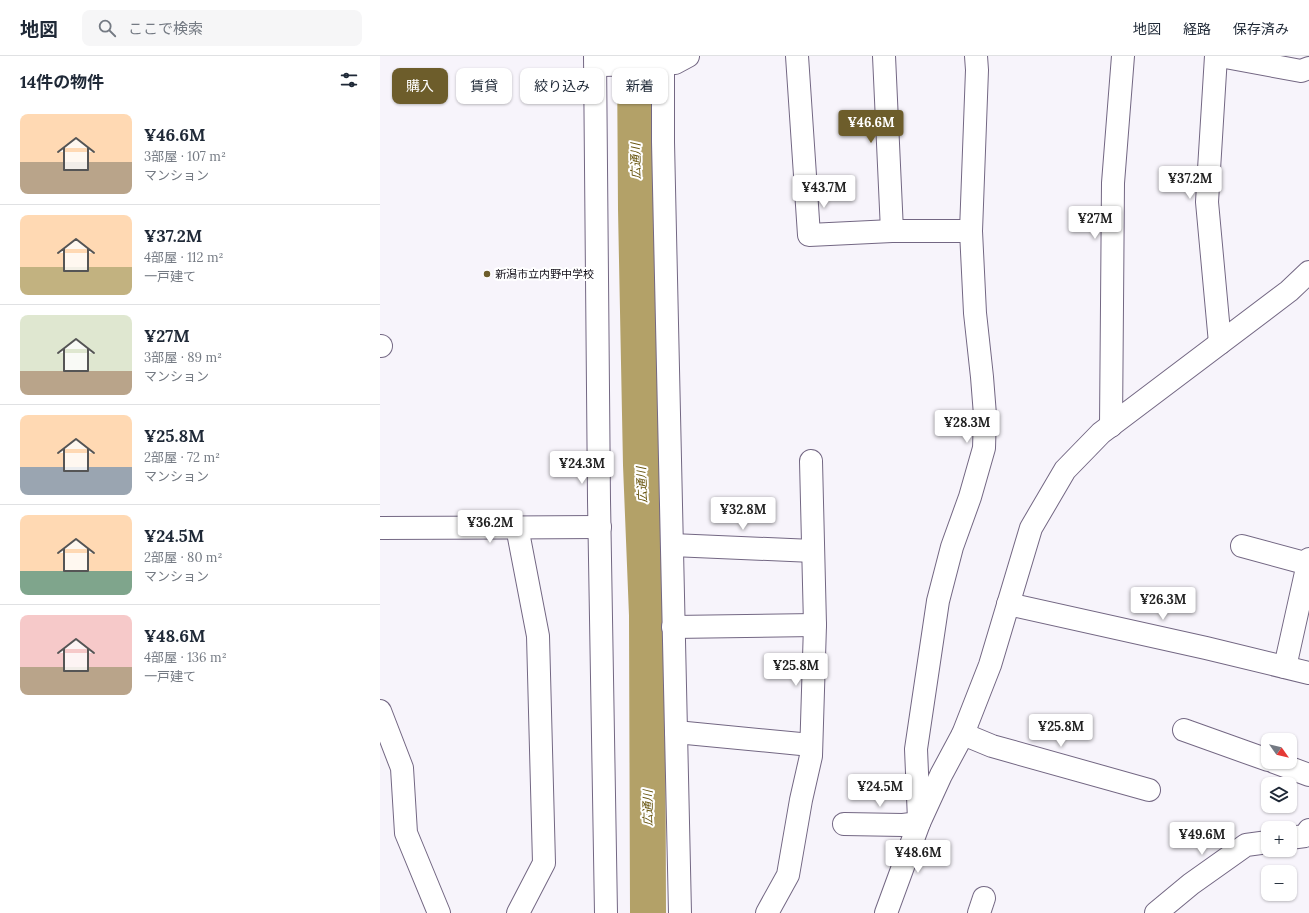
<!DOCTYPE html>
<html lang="ja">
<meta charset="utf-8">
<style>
:root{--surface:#fff;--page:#f6f6f7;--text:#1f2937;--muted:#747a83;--line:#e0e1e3;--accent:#6d5d2b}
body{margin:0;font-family:Lora,"Noto Sans JP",serif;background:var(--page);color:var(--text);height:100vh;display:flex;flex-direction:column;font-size:15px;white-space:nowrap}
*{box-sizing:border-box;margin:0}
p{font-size:13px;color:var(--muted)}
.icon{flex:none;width:22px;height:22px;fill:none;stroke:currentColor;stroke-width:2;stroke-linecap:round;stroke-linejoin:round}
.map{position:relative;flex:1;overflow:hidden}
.sheet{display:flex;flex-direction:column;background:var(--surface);width:380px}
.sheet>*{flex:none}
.guide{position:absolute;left:12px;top:12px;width:380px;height:36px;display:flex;gap:8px}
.needle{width:26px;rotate:124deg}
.controls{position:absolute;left:881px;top:677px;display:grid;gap:8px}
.controls a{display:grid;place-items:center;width:36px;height:36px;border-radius:8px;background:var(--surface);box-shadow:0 1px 3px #0004;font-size:20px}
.price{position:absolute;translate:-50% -34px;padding:0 9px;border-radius:4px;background:#fff;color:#222;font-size:13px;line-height:26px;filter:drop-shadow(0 1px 2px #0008)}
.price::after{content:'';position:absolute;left:50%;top:24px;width:12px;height:9px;margin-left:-6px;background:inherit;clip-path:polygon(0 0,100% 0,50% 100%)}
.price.on{background:var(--accent);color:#fff}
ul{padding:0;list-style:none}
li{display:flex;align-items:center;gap:12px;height:100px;padding:0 20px}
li+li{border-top:1px solid var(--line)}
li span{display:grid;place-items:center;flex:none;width:112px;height:80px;border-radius:8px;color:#555}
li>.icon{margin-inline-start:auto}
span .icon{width:48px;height:48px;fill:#fffc;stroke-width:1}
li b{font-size:17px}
h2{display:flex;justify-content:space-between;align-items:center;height:48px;padding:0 20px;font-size:17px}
.pill{padding:0 14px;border-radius:8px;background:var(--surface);box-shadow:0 1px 3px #0004;font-size:14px;line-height:36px}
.pill.on{background:var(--accent);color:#fff}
header{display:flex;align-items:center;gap:24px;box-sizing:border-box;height:56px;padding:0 20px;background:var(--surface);border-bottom:1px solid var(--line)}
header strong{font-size:19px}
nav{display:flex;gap:22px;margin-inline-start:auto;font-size:14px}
.search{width:280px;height:36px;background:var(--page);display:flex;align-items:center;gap:10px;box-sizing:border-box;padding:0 14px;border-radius:8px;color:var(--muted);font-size:15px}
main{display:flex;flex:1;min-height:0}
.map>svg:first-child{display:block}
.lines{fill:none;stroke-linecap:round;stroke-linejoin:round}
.river{stroke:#b3a168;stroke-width:36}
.minor-casing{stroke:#736783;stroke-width:24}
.minor{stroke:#fff;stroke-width:22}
.poi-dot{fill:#6d5d2b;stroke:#fff;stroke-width:1.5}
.labels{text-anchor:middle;stroke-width:4;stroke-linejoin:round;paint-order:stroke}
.poi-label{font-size:11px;fill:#120e18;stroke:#fff;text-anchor:start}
.water-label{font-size:12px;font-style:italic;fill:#67540d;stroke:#fff}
</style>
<header>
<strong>地図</strong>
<div class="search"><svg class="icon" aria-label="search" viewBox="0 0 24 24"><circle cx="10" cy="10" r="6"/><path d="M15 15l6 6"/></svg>ここで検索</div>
<nav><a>地図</a><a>経路</a><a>保存済み</a></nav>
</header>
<main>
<section class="sheet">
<h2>14件の物件<svg class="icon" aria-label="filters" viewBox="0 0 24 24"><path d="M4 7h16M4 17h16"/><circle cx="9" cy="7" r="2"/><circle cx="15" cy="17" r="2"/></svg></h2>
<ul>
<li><span style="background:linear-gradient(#ffd9b3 60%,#b9a48a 0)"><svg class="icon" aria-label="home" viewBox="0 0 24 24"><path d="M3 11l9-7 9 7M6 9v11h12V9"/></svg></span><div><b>¥46.6M</b><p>3部屋 · 107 m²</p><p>マンション</p></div></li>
<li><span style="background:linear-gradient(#ffd9b3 65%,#c2b280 0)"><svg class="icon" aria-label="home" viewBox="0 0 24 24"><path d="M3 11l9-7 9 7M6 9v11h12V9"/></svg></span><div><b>¥37.2M</b><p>4部屋 · 112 m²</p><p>一戸建て</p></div></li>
<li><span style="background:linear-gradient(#dfe7d0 70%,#b9a48a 0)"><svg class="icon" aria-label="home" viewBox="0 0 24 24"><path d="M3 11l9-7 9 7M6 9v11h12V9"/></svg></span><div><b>¥27M</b><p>3部屋 · 89 m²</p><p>マンション</p></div></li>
<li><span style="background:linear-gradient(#ffd9b3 65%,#9aa5b1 0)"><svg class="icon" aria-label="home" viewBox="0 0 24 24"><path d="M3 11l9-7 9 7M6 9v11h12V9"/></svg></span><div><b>¥25.8M</b><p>2部屋 · 72 m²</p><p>マンション</p></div></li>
<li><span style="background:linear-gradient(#ffd9b3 70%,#7fa58c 0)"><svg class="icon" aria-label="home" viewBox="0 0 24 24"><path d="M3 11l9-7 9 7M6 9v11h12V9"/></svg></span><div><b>¥24.5M</b><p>2部屋 · 80 m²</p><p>マンション</p></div></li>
<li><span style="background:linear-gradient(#f6c9c9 65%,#b9a48a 0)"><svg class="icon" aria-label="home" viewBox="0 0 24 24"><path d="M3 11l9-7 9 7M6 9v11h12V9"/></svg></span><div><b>¥48.6M</b><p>4部屋 · 136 m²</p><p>一戸建て</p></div></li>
</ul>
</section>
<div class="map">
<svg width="929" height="857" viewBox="0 0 929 857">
<rect width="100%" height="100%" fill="#f7f4fb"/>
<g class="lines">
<polyline class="river" points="255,0 256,153 261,409 267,559 268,857"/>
<defs>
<g id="minor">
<polyline points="215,0 219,444 226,857"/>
<polyline points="283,0 283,86 300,857"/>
<polyline points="417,0 429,179 512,175 591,175"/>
<polyline points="504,0 512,175"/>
<polyline points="836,0 827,146 840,287"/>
<polyline points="840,0 921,15 929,12"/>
<polyline points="223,9 295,7 308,0"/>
<polyline points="0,290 1,290"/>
<polyline points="731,370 733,127 743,0"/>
<polyline points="137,471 158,580 164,807 138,857"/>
<polyline points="0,472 220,471"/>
<polyline points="292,489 433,495"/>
<polyline points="862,490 928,508"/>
<polyline points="628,548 826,592 929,617"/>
<polyline points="293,571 435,569"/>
<polyline points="905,611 929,503"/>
<polyline points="0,655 22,712 26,777 59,857"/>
<polyline points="804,674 888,704"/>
<polyline points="296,676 431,689"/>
<polyline points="583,678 612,690 769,734"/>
<polyline points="894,706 929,719"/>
<polyline points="539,764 536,693 558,545 572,491 590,441 604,392 605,359 602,321 595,257 591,175 597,14 596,0"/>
<polyline points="464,768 523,769 539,767"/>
<polyline points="910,782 925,780 929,774"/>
<polyline points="387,857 408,819 421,744 431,700 435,569 431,405"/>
<polyline points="506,857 539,767 561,719 583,678 610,609 651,472 685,414 721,377 909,235 929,216"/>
<polyline points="599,857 604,842"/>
<polyline points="776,857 811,828 866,789 888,786"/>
</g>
</defs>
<use href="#minor" class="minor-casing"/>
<use href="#minor" class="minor"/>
</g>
<circle class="poi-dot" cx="107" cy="218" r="4"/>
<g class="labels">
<g class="poi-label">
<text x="115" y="222">新潟市立内野中学校</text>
</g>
<g class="water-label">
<text transform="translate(256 105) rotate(-91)" y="4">広通川</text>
<text transform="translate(262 429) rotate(-92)" y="4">広通川</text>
<text transform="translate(268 752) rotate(-90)" y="4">広通川</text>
</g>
</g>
</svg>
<div class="controls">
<a><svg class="needle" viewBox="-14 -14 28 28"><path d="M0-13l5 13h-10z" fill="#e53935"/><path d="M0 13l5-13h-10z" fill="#747a83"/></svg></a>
<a><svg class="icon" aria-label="layers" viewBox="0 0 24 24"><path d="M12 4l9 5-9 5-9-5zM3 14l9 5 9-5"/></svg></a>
<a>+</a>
<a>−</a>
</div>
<b class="price on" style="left:491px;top:88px">¥46.6M</b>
<b class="price" style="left:810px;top:144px">¥37.2M</b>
<b class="price" style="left:444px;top:153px">¥43.7M</b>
<b class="price" style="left:715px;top:184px">¥27M</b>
<b class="price" style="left:587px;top:388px">¥28.3M</b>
<b class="price" style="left:202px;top:429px">¥24.3M</b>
<b class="price" style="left:363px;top:475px">¥32.8M</b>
<b class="price" style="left:110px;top:488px">¥36.2M</b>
<b class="price" style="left:783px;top:565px">¥26.3M</b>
<b class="price" style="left:416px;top:631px">¥25.8M</b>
<b class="price" style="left:681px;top:692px">¥25.8M</b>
<b class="price" style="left:500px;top:752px">¥24.5M</b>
<b class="price" style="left:822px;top:800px">¥49.6M</b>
<b class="price" style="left:538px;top:818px">¥48.6M</b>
<div class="guide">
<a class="pill on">購入</a>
<a class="pill">賃貸</a>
<a class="pill">絞り込み</a>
<a class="pill">新着</a>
</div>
</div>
</main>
